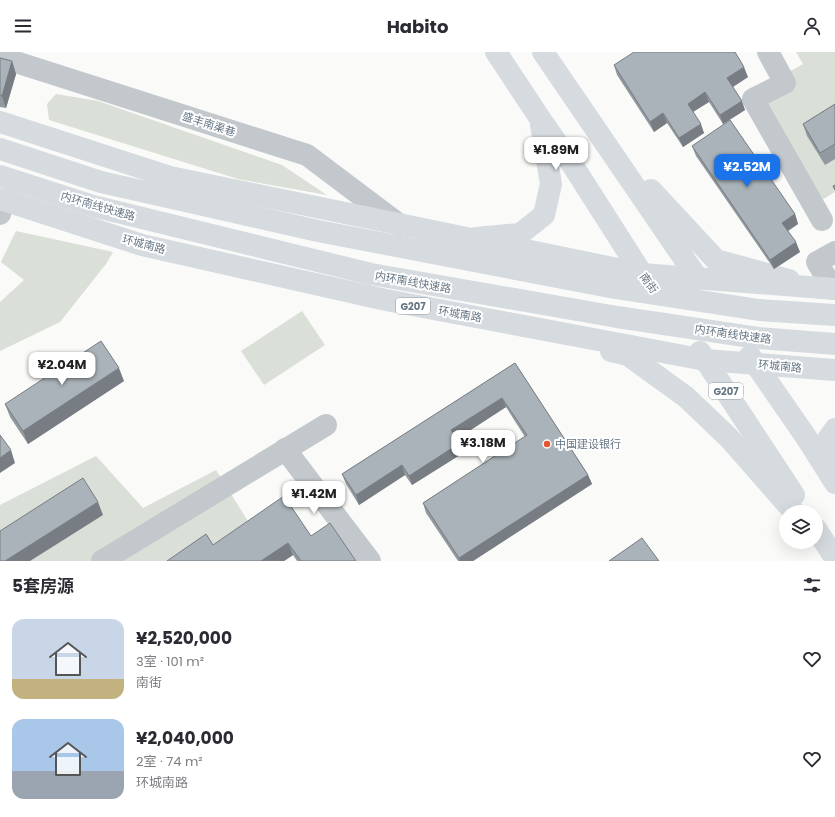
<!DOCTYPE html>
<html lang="zh">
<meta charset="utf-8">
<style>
:root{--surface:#fff;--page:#f2f2f3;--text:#2b2b33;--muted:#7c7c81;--accent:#1a73e8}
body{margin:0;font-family:Poppins,"Noto Sans SC",sans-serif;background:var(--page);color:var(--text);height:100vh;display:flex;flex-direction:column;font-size:15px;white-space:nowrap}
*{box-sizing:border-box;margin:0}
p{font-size:13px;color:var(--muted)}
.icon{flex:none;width:22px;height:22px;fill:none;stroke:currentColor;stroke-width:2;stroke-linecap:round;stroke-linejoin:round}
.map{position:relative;height:509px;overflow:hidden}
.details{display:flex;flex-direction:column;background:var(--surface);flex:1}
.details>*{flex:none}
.tools{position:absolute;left:779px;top:453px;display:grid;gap:8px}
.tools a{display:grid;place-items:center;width:44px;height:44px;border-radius:50%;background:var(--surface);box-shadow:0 4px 16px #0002;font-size:20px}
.price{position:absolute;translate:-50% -34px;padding:0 9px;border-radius:8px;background:#fff;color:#222;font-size:13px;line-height:26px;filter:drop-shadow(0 1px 2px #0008)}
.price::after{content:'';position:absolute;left:50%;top:24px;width:12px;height:9px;margin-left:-6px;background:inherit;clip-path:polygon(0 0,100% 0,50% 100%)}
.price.active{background:var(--accent);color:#fff}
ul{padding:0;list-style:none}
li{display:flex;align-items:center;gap:12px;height:100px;padding:0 12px}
li span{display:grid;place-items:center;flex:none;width:112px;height:80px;border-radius:12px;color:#555}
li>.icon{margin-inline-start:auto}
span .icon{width:48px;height:48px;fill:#fffc;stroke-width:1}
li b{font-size:17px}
h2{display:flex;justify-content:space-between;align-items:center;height:48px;padding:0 12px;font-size:17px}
header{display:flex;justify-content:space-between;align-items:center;height:52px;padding:0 12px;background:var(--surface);font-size:18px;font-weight:700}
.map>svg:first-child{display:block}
.green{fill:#dadfd7}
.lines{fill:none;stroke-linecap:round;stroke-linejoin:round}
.minor{stroke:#c3c8cc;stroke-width:22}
.major{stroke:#d6dbdf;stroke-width:22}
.highway{stroke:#d6dbdf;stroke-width:22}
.wall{fill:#929a9f}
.shaded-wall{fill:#777d82}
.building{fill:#aab3b9;stroke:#777d82}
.poi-dot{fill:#e4572e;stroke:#fff;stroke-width:1.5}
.labels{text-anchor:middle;stroke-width:4;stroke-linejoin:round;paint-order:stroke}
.shield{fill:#fff;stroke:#939fa8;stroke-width:1}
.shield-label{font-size:10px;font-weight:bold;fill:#657683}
.street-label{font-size:11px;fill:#657683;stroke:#fff}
.poi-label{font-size:11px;fill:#657683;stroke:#fff;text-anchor:start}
</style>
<header><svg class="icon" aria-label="menu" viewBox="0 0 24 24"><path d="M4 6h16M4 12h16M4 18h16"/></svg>Habito<svg class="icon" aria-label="person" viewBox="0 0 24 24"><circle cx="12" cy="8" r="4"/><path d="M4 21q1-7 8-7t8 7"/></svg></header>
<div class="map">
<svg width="835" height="509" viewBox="0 0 835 509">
<rect width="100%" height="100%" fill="#fafaf8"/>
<g class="green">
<polygon points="796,0 835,0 835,140 820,149 757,38 803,12"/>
<polygon points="56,42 98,49 282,113 327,143 238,127 49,68 47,52"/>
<polygon points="16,179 113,200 106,212 60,270 0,299 0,250 24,228 1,210"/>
<polygon points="302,259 325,293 264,333 241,299"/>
<polygon points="96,404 143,456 216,418 256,482 213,509 0,509 0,453"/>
</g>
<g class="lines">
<g class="minor">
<polyline points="768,0 785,31 753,47 822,168"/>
<polyline points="0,5 307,103 400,173"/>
<polyline points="0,162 4,148"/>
<polyline points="833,237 817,210 835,200"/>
<polyline points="285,397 370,509"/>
<polyline points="102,509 326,373"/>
</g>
<g class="major">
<polyline points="496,0 541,68 570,109 642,222"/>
<polyline points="543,0 698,227"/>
<polyline points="651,138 716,208 789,228"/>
<polyline points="476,186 520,182 544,163 551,132 541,73"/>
</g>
<g class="highway">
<polyline points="0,70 170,125 642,222 835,237"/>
<polyline points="0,97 101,130 318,179 615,236 759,258 835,263"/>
<polyline points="0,124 93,154 371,222 617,265 758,286 835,292"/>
<polyline points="0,147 142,193 386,248 705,308 835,318"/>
<polyline points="611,299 628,303 686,345 729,386 794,460"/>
<polyline points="700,300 794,443"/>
<polyline points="750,304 806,385 835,431"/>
<polyline points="830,422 828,387 835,377"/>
<polyline points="816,477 835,506"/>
</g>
</g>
<g class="wall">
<polygon points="0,6 12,9 16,22 6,56 0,55"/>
<polygon points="614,13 748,25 733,35 745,58 723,72 709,50 693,60 704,81 683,95 667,71 654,80 617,23"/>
<polygon points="835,52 835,107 825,113 807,84 803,72"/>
<polygon points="692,94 795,162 798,172 788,179 800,200 774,217 696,104"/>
<polygon points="515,311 588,423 592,432 473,509 458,509 426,461 423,451 525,385 506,355 457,387 463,401 412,433 405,423 359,453 346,432 342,422"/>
<polygon points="124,329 28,392 10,365 5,352"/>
<polygon points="311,484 356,509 297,509 293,503 284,509 167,509 213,493"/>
</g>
<g class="shaded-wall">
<polygon points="12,9 16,22 6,56 2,44"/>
<polygon points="744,15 748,25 731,36 727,26"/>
<polygon points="705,40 709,50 691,61 688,52"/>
<polygon points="742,49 745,58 723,72 720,63"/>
<polygon points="663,61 667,71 654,80 650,70"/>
<polygon points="701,72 704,81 683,95 679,86"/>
<polygon points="795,162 798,172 786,180 782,171"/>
<polygon points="796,190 800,200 774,217 770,208"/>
<polygon points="119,316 124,329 28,392 23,379"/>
<polygon points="502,346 506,355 455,388 451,378"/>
<polygon points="460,391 463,401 412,433 409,424"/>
<polygon points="11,398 15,411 0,421 0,406"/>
<polygon points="402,413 405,423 359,453 356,443"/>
<polygon points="588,423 592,432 473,509 460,509 459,506"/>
<polygon points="98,450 103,463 30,509 5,509"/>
<polygon points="288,491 293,503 284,509 261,509"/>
</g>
<g class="building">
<polygon points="634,0 735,0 744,15 727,26 742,49 720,63 705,40 688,52 701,72 679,86 663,61 650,70 614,13"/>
<polygon points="0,6 12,9 2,44 0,43"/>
<polygon points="835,52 835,92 820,101 803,72"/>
<polygon points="730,68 795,162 782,171 796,190 770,208 692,94"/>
<polygon points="835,133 835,138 833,134"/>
<polygon points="101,289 119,316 23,379 5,352"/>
<polygon points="515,311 588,423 459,506 423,451 527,383 502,346 451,378 460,391 409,424 402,413 356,443 342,422"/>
<polygon points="0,383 11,398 0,406"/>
<polygon points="83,426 98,450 5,509 0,509 0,479"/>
<polygon points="284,444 311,484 330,471 356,509 301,509 288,491 261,509 167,509 206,482 213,493"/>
<polygon points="642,486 659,509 609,509"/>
</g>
<circle class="poi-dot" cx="547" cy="392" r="4"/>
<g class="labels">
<g class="shield">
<rect x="396" y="246" width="34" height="16" rx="3"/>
<rect x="709" y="331" width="34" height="16" rx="3"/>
</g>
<g class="shield-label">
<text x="413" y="258">G207</text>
<text x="726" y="343">G207</text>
</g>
<g class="street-label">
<text transform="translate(209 72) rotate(18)" y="4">盛丰南渠巷</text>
<text transform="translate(98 154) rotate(16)" y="4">内环南线快速路</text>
<text transform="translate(144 192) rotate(15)" y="4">环城南路</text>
<text transform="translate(413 230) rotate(10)" y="4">内环南线快速路</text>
<text transform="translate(649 231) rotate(54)" y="4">南街</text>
<text transform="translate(460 262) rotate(10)" y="4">环城南路</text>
<text transform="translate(733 282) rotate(8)" y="4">内环南线快速路</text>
<text transform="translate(780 314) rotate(5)" y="4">环城南路</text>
</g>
<g class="poi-label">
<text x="555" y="396">中国建设银行</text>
</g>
</g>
</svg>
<div class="tools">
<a><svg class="icon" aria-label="layers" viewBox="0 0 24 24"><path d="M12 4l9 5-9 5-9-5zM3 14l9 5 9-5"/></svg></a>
</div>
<b class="price" style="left:556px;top:119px">¥1.89M</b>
<b class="price active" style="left:747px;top:136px">¥2.52M</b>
<b class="price" style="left:62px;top:334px">¥2.04M</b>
<b class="price" style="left:483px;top:412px">¥3.18M</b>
<b class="price" style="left:314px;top:463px">¥1.42M</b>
</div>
<section class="details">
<h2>5套房源<svg class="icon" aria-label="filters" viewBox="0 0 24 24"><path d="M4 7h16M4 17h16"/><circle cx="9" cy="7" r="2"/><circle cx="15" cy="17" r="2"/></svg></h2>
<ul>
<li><span style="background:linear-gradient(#c9d6e8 75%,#c2b280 0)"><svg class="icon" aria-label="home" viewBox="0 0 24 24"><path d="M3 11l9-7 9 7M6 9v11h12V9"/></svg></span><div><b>¥2,520,000</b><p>3室 · 101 m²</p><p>南街</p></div><svg class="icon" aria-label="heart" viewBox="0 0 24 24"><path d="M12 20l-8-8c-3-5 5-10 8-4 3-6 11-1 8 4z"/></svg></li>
<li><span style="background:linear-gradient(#a9c7e8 65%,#9aa5b1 0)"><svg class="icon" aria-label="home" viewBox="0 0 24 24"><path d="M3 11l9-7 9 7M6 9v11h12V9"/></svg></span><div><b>¥2,040,000</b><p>2室 · 74 m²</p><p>环城南路</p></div><svg class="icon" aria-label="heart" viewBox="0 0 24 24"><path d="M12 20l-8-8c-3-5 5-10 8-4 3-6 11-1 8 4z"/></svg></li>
</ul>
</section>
